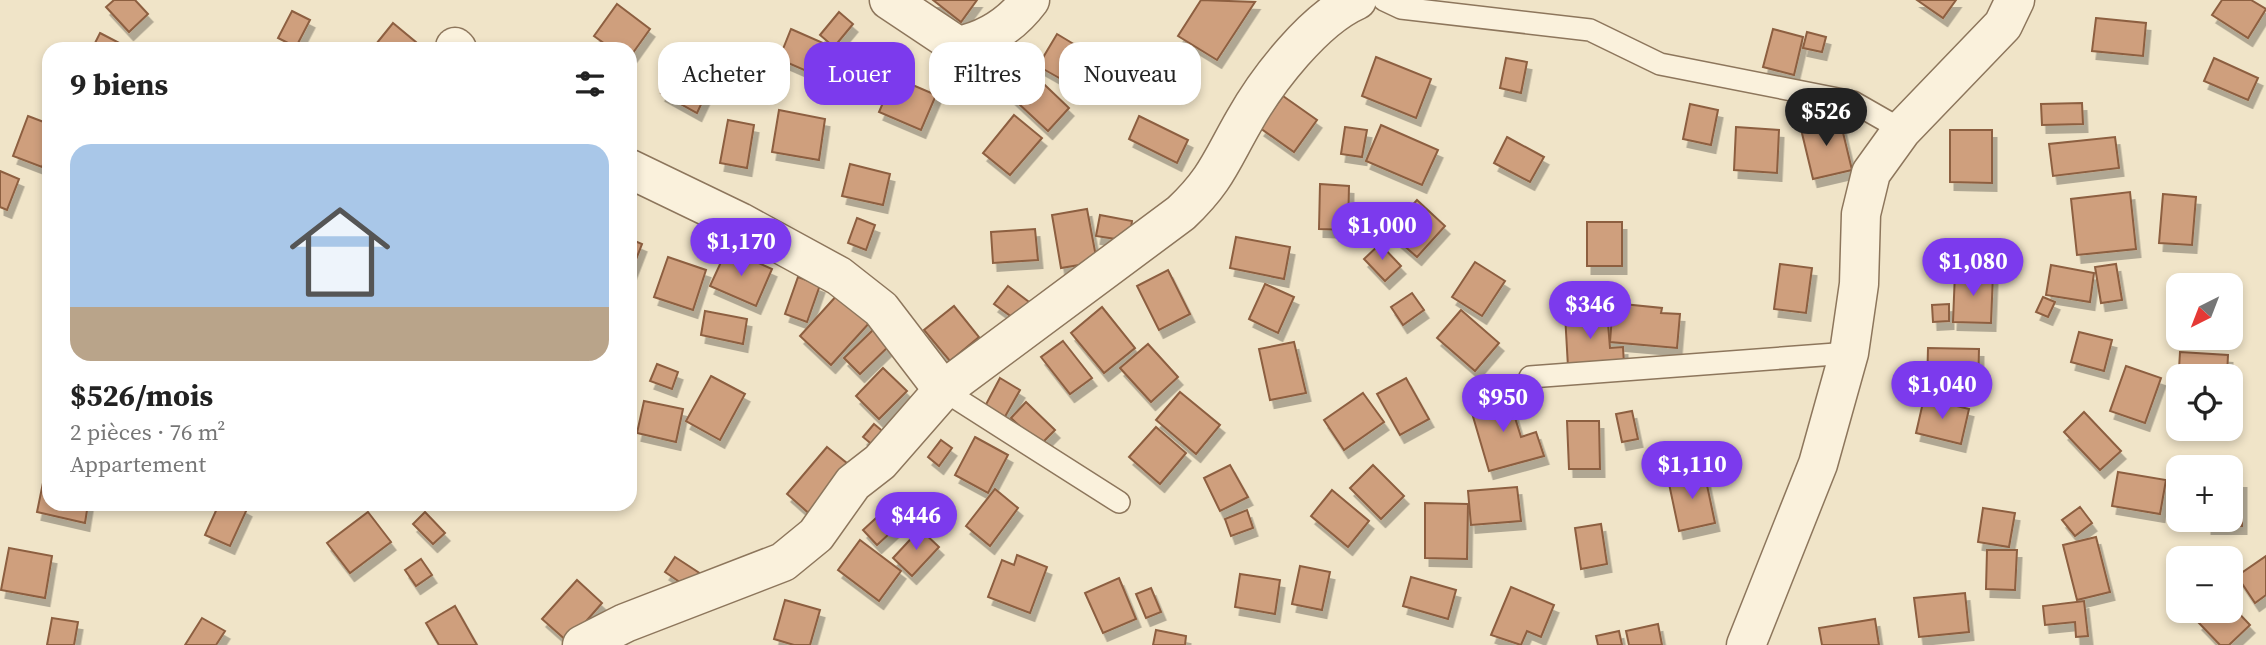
<!DOCTYPE html>
<html lang="fr">
<meta charset="utf-8">
<style>
:root{--surface:#fff;--page:#f2f2f2;--text:#222;--muted:#767676;--line:#e0e0e0;--accent:#7c3aed}
body{margin:0;font-family:"Source Serif 4",serif;background:var(--page);color:var(--text);height:100vh;display:flex;flex-direction:column;font-size:26px;white-space:nowrap}
*{box-sizing:border-box;margin:0}
p{font-size:23px;color:var(--muted)}
.icon{flex:none;width:38px;height:38px;fill:none;stroke:currentColor;stroke-width:2;stroke-linecap:round;stroke-linejoin:round}
.map{position:relative;flex:1;overflow:hidden}
.details{position:absolute;left:42px;top:42px;width:595px;height:469px;display:flex;flex-direction:column;background:var(--surface);border-radius:21px;box-shadow:0 4px 10px #0003}
.details>*{flex:none}
.guide{position:absolute;left:658px;top:42px;width:665px;height:63px;display:flex;gap:14px}
.needle{width:46px;rotate:222deg}
.tools{position:absolute;left:2166px;top:273px;display:grid;gap:14px}
.tools a{display:grid;place-items:center;width:77px;height:77px;border-radius:14px;background:var(--surface);box-shadow:0 4px 10px #0003;font-size:35px}
.price{position:absolute;translate:-50% -60px;padding:0 16px;border-radius:24px;background:var(--accent);color:#fff;font-size:23px;line-height:46px;filter:drop-shadow(0 2px 4px #0008)}
.price::after{content:'';position:absolute;left:50%;top:42px;width:21px;height:16px;margin-left:-10px;background:inherit;clip-path:polygon(0 0,100% 0,50% 100%)}
.price.on{background:#222;color:#fff}
ul{padding:0;list-style:none}
li{display:grid;align-content:center;gap:14px;height:371px;padding:0 28px}
li+li{border-top:2px solid var(--line)}
li span{display:grid;place-items:center;height:217px;border-radius:21px;color:#555}
li>.icon{margin-inline-start:auto}
span .icon{width:126px;height:126px;fill:#fffc;stroke-width:1}
li b{font-size:30px}
h2{display:flex;justify-content:space-between;align-items:center;height:84px;padding:0 28px;font-size:30px}
.tag{padding:0 24px;border-radius:21px;background:var(--surface);box-shadow:0 4px 10px #0003;font-size:24px;line-height:63px}
.tag.on{background:var(--accent);color:#fff}
.map>svg:first-child{display:block}
.building{fill:#cf9f7d;stroke:#8d5f41;stroke-width:2;filter:url(#shadow)}
.lines{fill:none;stroke-linecap:round;stroke-linejoin:round}
.service-casing{stroke:#8d765c;stroke-width:24}
.minor-casing{stroke:#8d765c;stroke-width:41}
.service{stroke:#faf1dc;stroke-width:21}
.minor{stroke:#faf1dc;stroke-width:38}
</style>
<div class="map">
<svg width="2266" height="645" viewBox="0 0 2266 645">
<defs>
<filter id="shadow"><feDropShadow dx="4.5" dy="8" stdDeviation="0" flood-color="#0004"/></filter>
</defs>
<rect width="100%" height="100%" fill="#f0e4c8"/>
<g class="building">
<polygon points="114,0 135,0 148,14 129,32 106,7"/>
<polygon points="933,0 977,0 961,22"/>
<polygon points="1201,0 1255,2 1217,60 1178,36"/>
<polygon points="1917,0 1956,0 1943,18"/>
<polygon points="2222,0 2251,0 2266,9 2248,38 2212,15"/>
<polygon points="617,4 650,29 630,57 630,49 612,49 594,36"/>
<polygon points="292,11 310,20 296,47 278,38"/>
<polygon points="839,12 853,24 834,47 820,35"/>
<polygon points="2096,18 2146,23 2143,56 2092,51"/>
<polygon points="393,23 417,43 412,49 372,49"/>
<polygon points="791,29 823,43 811,73 779,59"/>
<polygon points="1773,29 1803,37 1794,75 1763,67"/>
<polygon points="1807,32 1826,37 1822,52 1803,48"/>
<polygon points="100,33 129,48 128,49 92,49"/>
<polygon points="1057,34 1102,61 1084,92 1038,66"/>
<polygon points="1376,57 1431,79 1416,118 1362,96"/>
<polygon points="1506,58 1527,62 1521,93 1500,88"/>
<polygon points="2214,58 2258,78 2248,100 2204,81"/>
<polygon points="676,65 701,78 694,91 705,96 697,113 661,93"/>
<polygon points="1026,67 1069,108 1048,131 1004,90"/>
<polygon points="894,77 936,95 921,130 879,112"/>
<polygon points="1283,96 1317,120 1294,152 1260,128"/>
<polygon points="2082,103 2083,124 2042,125 2041,104"/>
<polygon points="1690,104 1718,110 1711,145 1683,139"/>
<polygon points="779,110 825,119 819,160 772,152"/>
<polygon points="1014,115 1042,138 1010,175 983,153"/>
<polygon points="28,116 49,124 49,148 42,167 13,156"/>
<polygon points="1139,116 1188,140 1177,163 1129,139"/>
<polygon points="1839,116 1852,170 1813,179 1800,125"/>
<polygon points="728,120 754,125 747,168 720,163"/>
<polygon points="1381,125 1438,150 1422,185 1366,161"/>
<polygon points="1345,127 1367,130 1362,157 1341,154"/>
<polygon points="1736,127 1779,130 1777,173 1734,170"/>
<polygon points="1950,130 1992,130 1992,183 1950,182"/>
<polygon points="1507,137 1544,157 1530,182 1494,163"/>
<polygon points="2115,137 2119,168 2053,176 2049,144"/>
<polygon points="850,164 890,174 883,205 842,196"/>
<polygon points="0,171 19,179 7,210 0,207"/>
<polygon points="1320,184 1349,186 1348,230 1319,229"/>
<polygon points="2130,192 2136,249 2077,255 2071,199"/>
<polygon points="2163,194 2196,197 2192,245 2159,243"/>
<polygon points="1417,200 1445,226 1417,257 1388,232"/>
<polygon points="1087,209 1097,262 1061,268 1052,215"/>
<polygon points="1100,215 1132,221 1129,241 1096,236"/>
<polygon points="857,218 875,225 866,250 848,243"/>
<rect x="1587" y="222" width="35" height="44"/>
<polygon points="1035,229 1038,260 993,263 991,232"/>
<polygon points="1236,237 1290,247 1284,279 1230,268"/>
<polygon points="630,239 642,244 630,275"/>
<polygon points="1380,244 1401,266 1385,281 1364,259"/>
<polygon points="727,249 772,269 756,306 710,286"/>
<polygon points="668,257 706,270 693,310 654,297"/>
<polygon points="1475,262 1505,281 1482,316 1452,297"/>
<polygon points="1780,264 1812,268 1806,313 1774,309"/>
<polygon points="2116,264 2122,300 2101,303 2095,267"/>
<polygon points="2051,265 2094,273 2090,302 2046,295"/>
<polygon points="1168,270 1190,314 1159,330 1137,286"/>
<polygon points="1955,272 1993,274 1991,323 1953,322"/>
<polygon points="798,277 820,285 807,322 785,314"/>
<polygon points="1265,284 1294,297 1278,333 1249,319"/>
<polygon points="1008,286 1033,305 1020,323 994,304"/>
<polygon points="839,293 871,321 831,365 800,336"/>
<polygon points="1412,293 1424,310 1403,325 1391,307"/>
<polygon points="2043,297 2055,302 2048,317 2036,312"/>
<polygon points="1613,303 1662,308 1661,313 1680,314 1677,348 1610,342"/>
<polygon points="1949,304 1949,321 1933,322 1932,305"/>
<polygon points="954,306 979,337 950,361 924,330"/>
<polygon points="1102,307 1135,348 1104,373 1071,333"/>
<polygon points="1461,310 1499,343 1475,371 1437,338"/>
<polygon points="705,311 747,319 743,344 701,335"/>
<polygon points="1607,311 1610,348 1623,347 1624,364 1568,367 1565,314"/>
<polygon points="874,329 890,345 860,374 844,358"/>
<polygon points="2079,332 2112,340 2104,371 2071,362"/>
<polygon points="1063,341 1092,378 1070,394 1041,357"/>
<polygon points="1294,342 1306,393 1270,400 1259,349"/>
<polygon points="1148,344 1178,377 1151,402 1120,368"/>
<polygon points="1928,348 1979,349 1978,391 1927,389"/>
<polygon points="2180,352 2228,355 2227,376 2179,376 2179,421 2176,420"/>
<polygon points="657,364 678,372 672,389 650,381"/>
<polygon points="2126,366 2161,378 2145,423 2110,411"/>
<polygon points="883,368 907,391 879,419 856,396"/>
<polygon points="711,376 745,394 720,440 686,421"/>
<polygon points="1000,378 1020,390 1002,422 982,412"/>
<polygon points="1406,378 1429,419 1400,435 1377,394"/>
<polygon points="1180,392 1220,425 1196,454 1156,420"/>
<polygon points="1507,392 1521,437 1536,432 1544,456 1489,471 1469,403"/>
<polygon points="1363,393 1384,422 1344,450 1324,420"/>
<polygon points="1924,398 1969,409 1961,444 1916,433"/>
<polygon points="644,401 683,409 676,442 637,433"/>
<polygon points="1026,402 1055,430 1040,445 1011,418"/>
<polygon points="1632,411 1638,439 1622,442 1616,414"/>
<polygon points="2084,412 2121,451 2100,470 2064,432"/>
<polygon points="1567,421 1599,421 1600,469 1569,469"/>
<polygon points="874,424 892,439 881,452 863,437"/>
<polygon points="1156,427 1186,453 1160,484 1129,457"/>
<polygon points="975,437 1008,455 988,493 955,475"/>
<polygon points="941,440 952,448 939,466 928,457"/>
<polygon points="827,447 853,468 812,516 787,494"/>
<polygon points="1230,465 1248,497 1220,511 1204,478"/>
<polygon points="1373,465 1404,496 1381,519 1350,488"/>
<polygon points="1704,471 1715,523 1679,531 1668,479"/>
<polygon points="2118,472 2166,480 2160,514 2112,506"/>
<polygon points="44,478 49,479 49,504 88,504 85,523 37,512"/>
<polygon points="2231,480 2242,480 2242,526 2207,526 2207,520 2231,520"/>
<polygon points="1517,487 1521,521 1471,525 1468,491"/>
<polygon points="995,489 1018,508 990,546 966,526"/>
<polygon points="1332,490 1369,521 1348,547 1311,516"/>
<polygon points="1425,503 1468,504 1467,559 1425,558"/>
<polygon points="219,504 238,504 247,509 230,546 205,535"/>
<polygon points="2080,507 2092,523 2075,536 2062,520"/>
<polygon points="887,508 901,523 877,545 863,530"/>
<polygon points="1983,508 2015,513 2009,547 1978,542"/>
<polygon points="1247,510 1253,528 1231,536 1225,519"/>
<polygon points="368,512 391,542 350,573 327,543"/>
<polygon points="425,512 445,533 433,544 413,524"/>
<polygon points="1601,524 1607,564 1581,569 1575,528"/>
<polygon points="920,529 939,547 912,576 893,558"/>
<polygon points="2096,537 2110,592 2077,600 2063,545"/>
<polygon points="860,540 901,571 879,601 838,570"/>
<polygon points="9,548 52,556 45,598 1,590"/>
<polygon points="1987,550 2017,550 2015,590 1986,589"/>
<polygon points="1017,555 1047,567 1030,613 988,597 1002,560 1014,565"/>
<polygon points="2266,556 2266,595 2255,603 2237,576"/>
<polygon points="675,557 701,574 690,589 665,572"/>
<polygon points="421,559 432,575 416,586 405,570"/>
<polygon points="1300,566 1330,572 1322,610 1292,604"/>
<polygon points="1240,574 1280,580 1275,614 1235,607"/>
<polygon points="1411,577 1456,590 1448,619 1403,606"/>
<polygon points="1119,578 1136,619 1103,633 1085,593"/>
<polygon points="577,580 602,603 568,642 542,619"/>
<polygon points="1511,587 1554,605 1541,637 1527,631 1521,645 1491,635"/>
<polygon points="1151,588 1161,612 1146,618 1136,594"/>
<polygon points="1965,593 1969,632 1919,637 1914,598"/>
<polygon points="785,600 820,610 810,645 794,645 774,639"/>
<polygon points="2084,601 2088,636 2076,637 2075,622 2045,625 2043,606"/>
<polygon points="2231,605 2250,625 2229,645 2220,645 2198,622 2210,611 2231,611"/>
<polygon points="455,606 477,645 439,645 426,623"/>
<polygon points="52,618 78,622 74,645 47,645"/>
<polygon points="202,618 225,631 216,645 185,645"/>
<polygon points="1875,619 1879,645 1822,645 1819,628"/>
<polygon points="1658,624 1662,645 1629,645 1626,631"/>
<polygon points="1156,630 1186,636 1185,645 1153,645"/>
<polygon points="1619,631 1622,645 1598,645 1596,636"/>
</g>
<g class="lines">
<defs>
<g id="service">
<polyline points="1384,0 1401,8 1590,30 1660,64 1853,102 1902,130"/>
<polyline points="1530,377 1849,353"/>
<polyline points="943,390 1119,502"/>
</g>
<g id="minor">
<path d="M889,0L958,46C987,40 1012,24 1030,0"/>
<polyline points="455,47 457,49"/>
<polyline points="630,169 740,222 839,276 881,309 943,390"/>
<path d="M582,645L625,623L783,562L816,535L853,483L880,462L943,390L1181,213C1216,180 1221,161 1244,121C1267,80 1314,19 1357,0"/>
<polyline points="1746,645 1818,464 1849,353 1859,284 1861,214 1871,173 1902,130 2003,25 2015,0"/>
</g>
</defs>
<use href="#service" class="service-casing"/>
<use href="#minor" class="minor-casing"/>
<use href="#service" class="service"/>
<use href="#minor" class="minor"/>
</g>
</svg>
<div class="tools">
<a><svg class="needle" viewBox="-14 -14 28 28"><path d="M0-13l5 13h-10z" fill="#e53935"/><path d="M0 13l5-13h-10z" fill="#767676"/></svg></a>
<a><svg class="icon" aria-label="locate" viewBox="0 0 24 24"><circle cx="12" cy="12" r="6"/><path d="M12 2v4M12 18v4M2 12h4M18 12h4"/></svg></a>
<a>+</a>
<a>−</a>
</div>
<b class="price on" style="left:1826px;top:148px">$526</b>
<b class="price" style="left:1382px;top:262px">$1,000</b>
<b class="price" style="left:741px;top:278px">$1,170</b>
<b class="price" style="left:1973px;top:298px">$1,080</b>
<b class="price" style="left:1590px;top:341px">$346</b>
<b class="price" style="left:1942px;top:421px">$1,040</b>
<b class="price" style="left:1503px;top:434px">$950</b>
<b class="price" style="left:1692px;top:501px">$1,110</b>
<b class="price" style="left:916px;top:552px">$446</b>
<div class="guide">
<a class="tag">Acheter</a>
<a class="tag on">Louer</a>
<a class="tag">Filtres</a>
<a class="tag">Nouveau</a>
</div>
<section class="details">
<h2>9 biens<svg class="icon" aria-label="filters" viewBox="0 0 24 24"><path d="M4 7h16M4 17h16"/><circle cx="9" cy="7" r="2"/><circle cx="15" cy="17" r="2"/></svg></h2>
<ul>
<li><span style="background:linear-gradient(#a9c7e8 75%,#b9a48a 0)"><svg class="icon" aria-label="home" viewBox="0 0 24 24"><path d="M3 11l9-7 9 7M6 9v11h12V9"/></svg></span><div><b>$526/mois</b><p>2 pièces · 76 m²</p><p>Appartement</p></div></li>
</ul>
</section>
</div>
